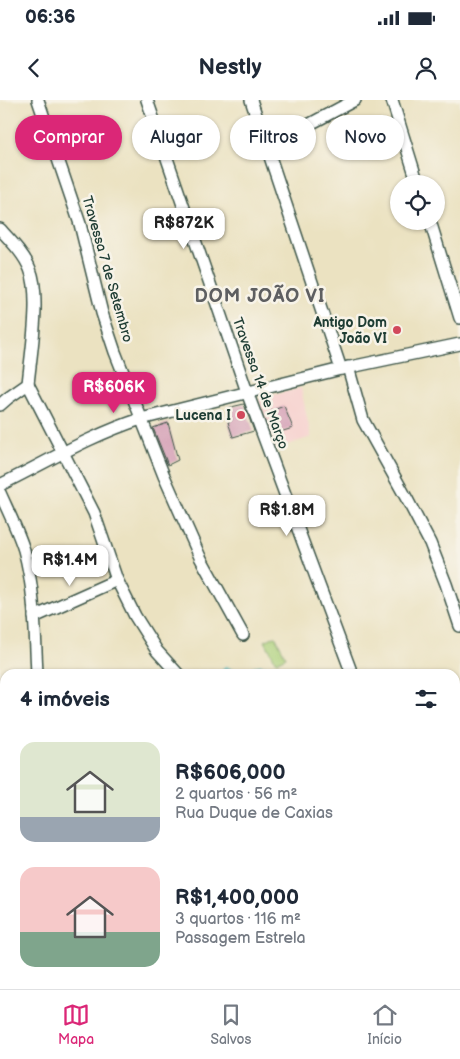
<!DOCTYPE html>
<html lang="pt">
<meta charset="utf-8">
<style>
:root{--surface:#fff;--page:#f6f6f7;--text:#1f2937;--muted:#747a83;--line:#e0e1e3;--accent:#db2777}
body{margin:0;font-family:"Balsamiq Sans",sans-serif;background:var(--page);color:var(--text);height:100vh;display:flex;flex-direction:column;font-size:19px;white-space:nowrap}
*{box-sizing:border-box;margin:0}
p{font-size:16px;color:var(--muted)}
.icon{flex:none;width:28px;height:28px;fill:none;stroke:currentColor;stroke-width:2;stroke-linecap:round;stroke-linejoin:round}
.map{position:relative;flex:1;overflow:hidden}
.drawer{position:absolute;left:0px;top:569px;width:460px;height:321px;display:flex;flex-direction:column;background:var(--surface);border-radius:15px 15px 0 0;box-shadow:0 1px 4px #0004}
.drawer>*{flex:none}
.guide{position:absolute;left:15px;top:15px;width:430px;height:45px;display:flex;gap:10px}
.fabs{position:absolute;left:390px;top:75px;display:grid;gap:10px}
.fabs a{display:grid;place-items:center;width:55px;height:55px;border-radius:50%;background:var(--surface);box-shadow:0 1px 4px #0004;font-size:25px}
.price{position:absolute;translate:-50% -42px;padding:0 11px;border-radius:10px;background:#fff;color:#222;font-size:16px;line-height:32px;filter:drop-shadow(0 1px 2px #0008)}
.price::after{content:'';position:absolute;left:50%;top:30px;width:15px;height:11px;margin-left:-8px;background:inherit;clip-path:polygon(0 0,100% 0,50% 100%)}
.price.current{background:var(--accent);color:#fff}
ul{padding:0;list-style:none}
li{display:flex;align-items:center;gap:15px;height:125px;padding:0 20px}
li span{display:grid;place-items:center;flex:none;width:140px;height:100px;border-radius:15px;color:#555}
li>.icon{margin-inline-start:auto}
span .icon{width:60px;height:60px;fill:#fffc;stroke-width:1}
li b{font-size:21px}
h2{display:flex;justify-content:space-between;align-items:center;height:60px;padding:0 20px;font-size:21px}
.chip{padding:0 18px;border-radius:22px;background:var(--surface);box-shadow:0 1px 4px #0004;font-size:18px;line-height:45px}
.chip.current{background:var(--accent);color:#fff}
.status{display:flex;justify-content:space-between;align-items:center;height:35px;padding:0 25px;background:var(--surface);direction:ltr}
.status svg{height:14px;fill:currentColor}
header{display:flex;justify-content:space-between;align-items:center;height:65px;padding:0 20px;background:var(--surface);font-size:22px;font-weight:700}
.tab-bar{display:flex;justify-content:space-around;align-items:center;height:70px;border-top:1px solid var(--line);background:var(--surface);font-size:14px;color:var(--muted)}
.tab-bar a{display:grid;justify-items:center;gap:2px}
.tab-bar .current{color:var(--accent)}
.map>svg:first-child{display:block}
.built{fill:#f7d0ce}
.green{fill:#acd079;stroke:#668656}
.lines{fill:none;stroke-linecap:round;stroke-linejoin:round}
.stream{stroke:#49b8c0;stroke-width:2.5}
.building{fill:#d49fb5}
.minor-casing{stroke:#3e5649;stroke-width:14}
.minor{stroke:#fff;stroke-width:11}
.poi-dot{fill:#d1495b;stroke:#f7f3e8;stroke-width:2}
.labels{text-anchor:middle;stroke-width:5;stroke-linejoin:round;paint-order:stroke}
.street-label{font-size:14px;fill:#1f3d34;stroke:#f7f3e8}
.poi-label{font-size:14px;font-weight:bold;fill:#1f3d34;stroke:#f7f3e8;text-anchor:end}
.district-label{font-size:19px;font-weight:bold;letter-spacing:1px;fill:#5e5f61;stroke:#f7f3e8}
</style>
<div class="status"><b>06:36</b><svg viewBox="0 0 49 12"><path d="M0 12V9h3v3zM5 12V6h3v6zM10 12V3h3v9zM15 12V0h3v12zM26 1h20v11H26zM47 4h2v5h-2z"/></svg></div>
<header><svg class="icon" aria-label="back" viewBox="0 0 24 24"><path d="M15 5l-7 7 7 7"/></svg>Nestly<svg class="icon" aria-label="person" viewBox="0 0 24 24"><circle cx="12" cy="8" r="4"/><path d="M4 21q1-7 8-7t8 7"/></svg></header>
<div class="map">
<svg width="460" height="889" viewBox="0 0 460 889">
<rect width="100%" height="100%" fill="#f7f3e8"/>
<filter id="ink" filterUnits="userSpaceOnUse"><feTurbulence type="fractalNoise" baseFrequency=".02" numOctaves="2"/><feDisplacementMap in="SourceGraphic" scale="10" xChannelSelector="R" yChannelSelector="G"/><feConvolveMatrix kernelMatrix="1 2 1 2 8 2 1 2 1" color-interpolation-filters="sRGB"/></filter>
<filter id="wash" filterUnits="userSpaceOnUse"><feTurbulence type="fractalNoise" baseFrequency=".0096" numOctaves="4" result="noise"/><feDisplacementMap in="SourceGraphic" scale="20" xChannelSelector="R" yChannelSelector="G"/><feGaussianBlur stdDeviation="1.12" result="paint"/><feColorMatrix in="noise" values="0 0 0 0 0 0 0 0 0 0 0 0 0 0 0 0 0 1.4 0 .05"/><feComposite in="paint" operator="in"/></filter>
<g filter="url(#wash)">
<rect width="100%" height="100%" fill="#ebe2c1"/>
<g class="built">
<polygon points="301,288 311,337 276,349 258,299"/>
<polygon points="373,885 446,885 434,889 375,889"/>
</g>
<polygon class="green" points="275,536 286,557 276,562 265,541"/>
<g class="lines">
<g class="stream">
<polyline points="221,574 226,567 238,574"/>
<path d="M240,574C254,565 264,562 277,574"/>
<polyline points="455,678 460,692"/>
<polyline points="455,719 460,711"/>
<polyline points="455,753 457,766"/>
<polyline points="80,885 84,889"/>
<polyline points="61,889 71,885"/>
</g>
</g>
<g id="blocks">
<g class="building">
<polygon points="244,304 254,331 233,337 228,322 232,320 227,308"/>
<polygon points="284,306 293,328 280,332 271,311"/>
<polygon points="168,323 178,360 168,365 153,328"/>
</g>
</g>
</g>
<g filter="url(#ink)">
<use href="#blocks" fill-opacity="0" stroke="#3e5649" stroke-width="1"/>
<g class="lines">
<defs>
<g id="minor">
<polyline points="38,0 80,124 102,213 115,252 164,376 200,457 243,535"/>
<polyline points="147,0 247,292 352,574"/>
<polyline points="251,0 341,269"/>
<polyline points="392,0 418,84"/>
<polyline points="267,47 355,0"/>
<polyline points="430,121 460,218"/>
<path d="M0,129C11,141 24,154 30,169C41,195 31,253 28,284L8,298L0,305"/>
<polyline points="348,267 363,320 408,401 430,443 446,484 460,526"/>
<polyline points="28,284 94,413 117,480 135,516 157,551 178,574"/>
<path d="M0,385C47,362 91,335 141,319L341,269L460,244"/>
<path d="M0,393C8,411 18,431 24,450C35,490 35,533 37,574"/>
<polyline points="34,517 117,480"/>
<polyline points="0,678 5,685"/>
<polyline points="0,711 5,707"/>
<polyline points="0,846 5,852"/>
<polyline points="32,885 34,889"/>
<polyline points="261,885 262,889"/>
<polyline points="449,889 460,886"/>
</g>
</defs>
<use href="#minor" class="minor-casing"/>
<use href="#minor" class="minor"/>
</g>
</g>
<g class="poi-dot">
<circle cx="397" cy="230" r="5"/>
<circle cx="241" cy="315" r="5"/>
</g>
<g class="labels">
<g class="street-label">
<text transform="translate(108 169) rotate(74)" y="5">Travessa 7 de Setembro</text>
<text transform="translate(261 283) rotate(70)" y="5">Travessa 14 de Março</text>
</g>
<g class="poi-label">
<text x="387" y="227">Antigo Dom<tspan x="387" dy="16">João VI</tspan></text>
<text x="231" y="320">Lucena I</text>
</g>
<g class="district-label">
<text x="260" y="202">DOM JOÃO VI</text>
</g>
</g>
</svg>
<div class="fabs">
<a><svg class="icon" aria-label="locate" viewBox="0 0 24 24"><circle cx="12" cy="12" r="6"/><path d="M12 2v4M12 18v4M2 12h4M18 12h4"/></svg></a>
</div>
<b class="price" style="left:184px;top:150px">R$872K</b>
<b class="price current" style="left:114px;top:314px">R$606K</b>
<b class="price" style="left:287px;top:437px">R$1.8M</b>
<b class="price" style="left:70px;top:487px">R$1.4M</b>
<div class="guide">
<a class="chip current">Comprar</a>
<a class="chip">Alugar</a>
<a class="chip">Filtros</a>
<a class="chip">Novo</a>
</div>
<section class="drawer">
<h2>4 imóveis<svg class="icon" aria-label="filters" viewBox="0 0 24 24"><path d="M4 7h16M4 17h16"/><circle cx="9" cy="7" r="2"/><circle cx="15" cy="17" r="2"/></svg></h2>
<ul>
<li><span style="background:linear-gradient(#dfe7d0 75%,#9aa5b1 0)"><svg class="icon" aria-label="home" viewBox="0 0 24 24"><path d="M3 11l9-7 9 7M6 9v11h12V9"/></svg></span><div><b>R$606,000</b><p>2 quartos · 56 m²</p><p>Rua Duque de Caxias</p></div></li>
<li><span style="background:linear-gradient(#f6c9c9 65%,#7fa58c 0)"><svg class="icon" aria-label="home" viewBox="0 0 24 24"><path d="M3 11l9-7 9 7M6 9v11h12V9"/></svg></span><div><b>R$1,400,000</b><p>3 quartos · 116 m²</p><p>Passagem Estrela</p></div></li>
</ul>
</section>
</div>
<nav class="tab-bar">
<a class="current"><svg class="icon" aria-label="map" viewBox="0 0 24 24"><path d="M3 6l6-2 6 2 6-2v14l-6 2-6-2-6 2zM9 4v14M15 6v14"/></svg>Mapa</a>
<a><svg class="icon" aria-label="saved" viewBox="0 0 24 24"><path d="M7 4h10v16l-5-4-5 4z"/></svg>Salvos</a>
<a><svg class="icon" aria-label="home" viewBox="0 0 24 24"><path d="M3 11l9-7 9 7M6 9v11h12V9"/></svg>Início</a>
</nav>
